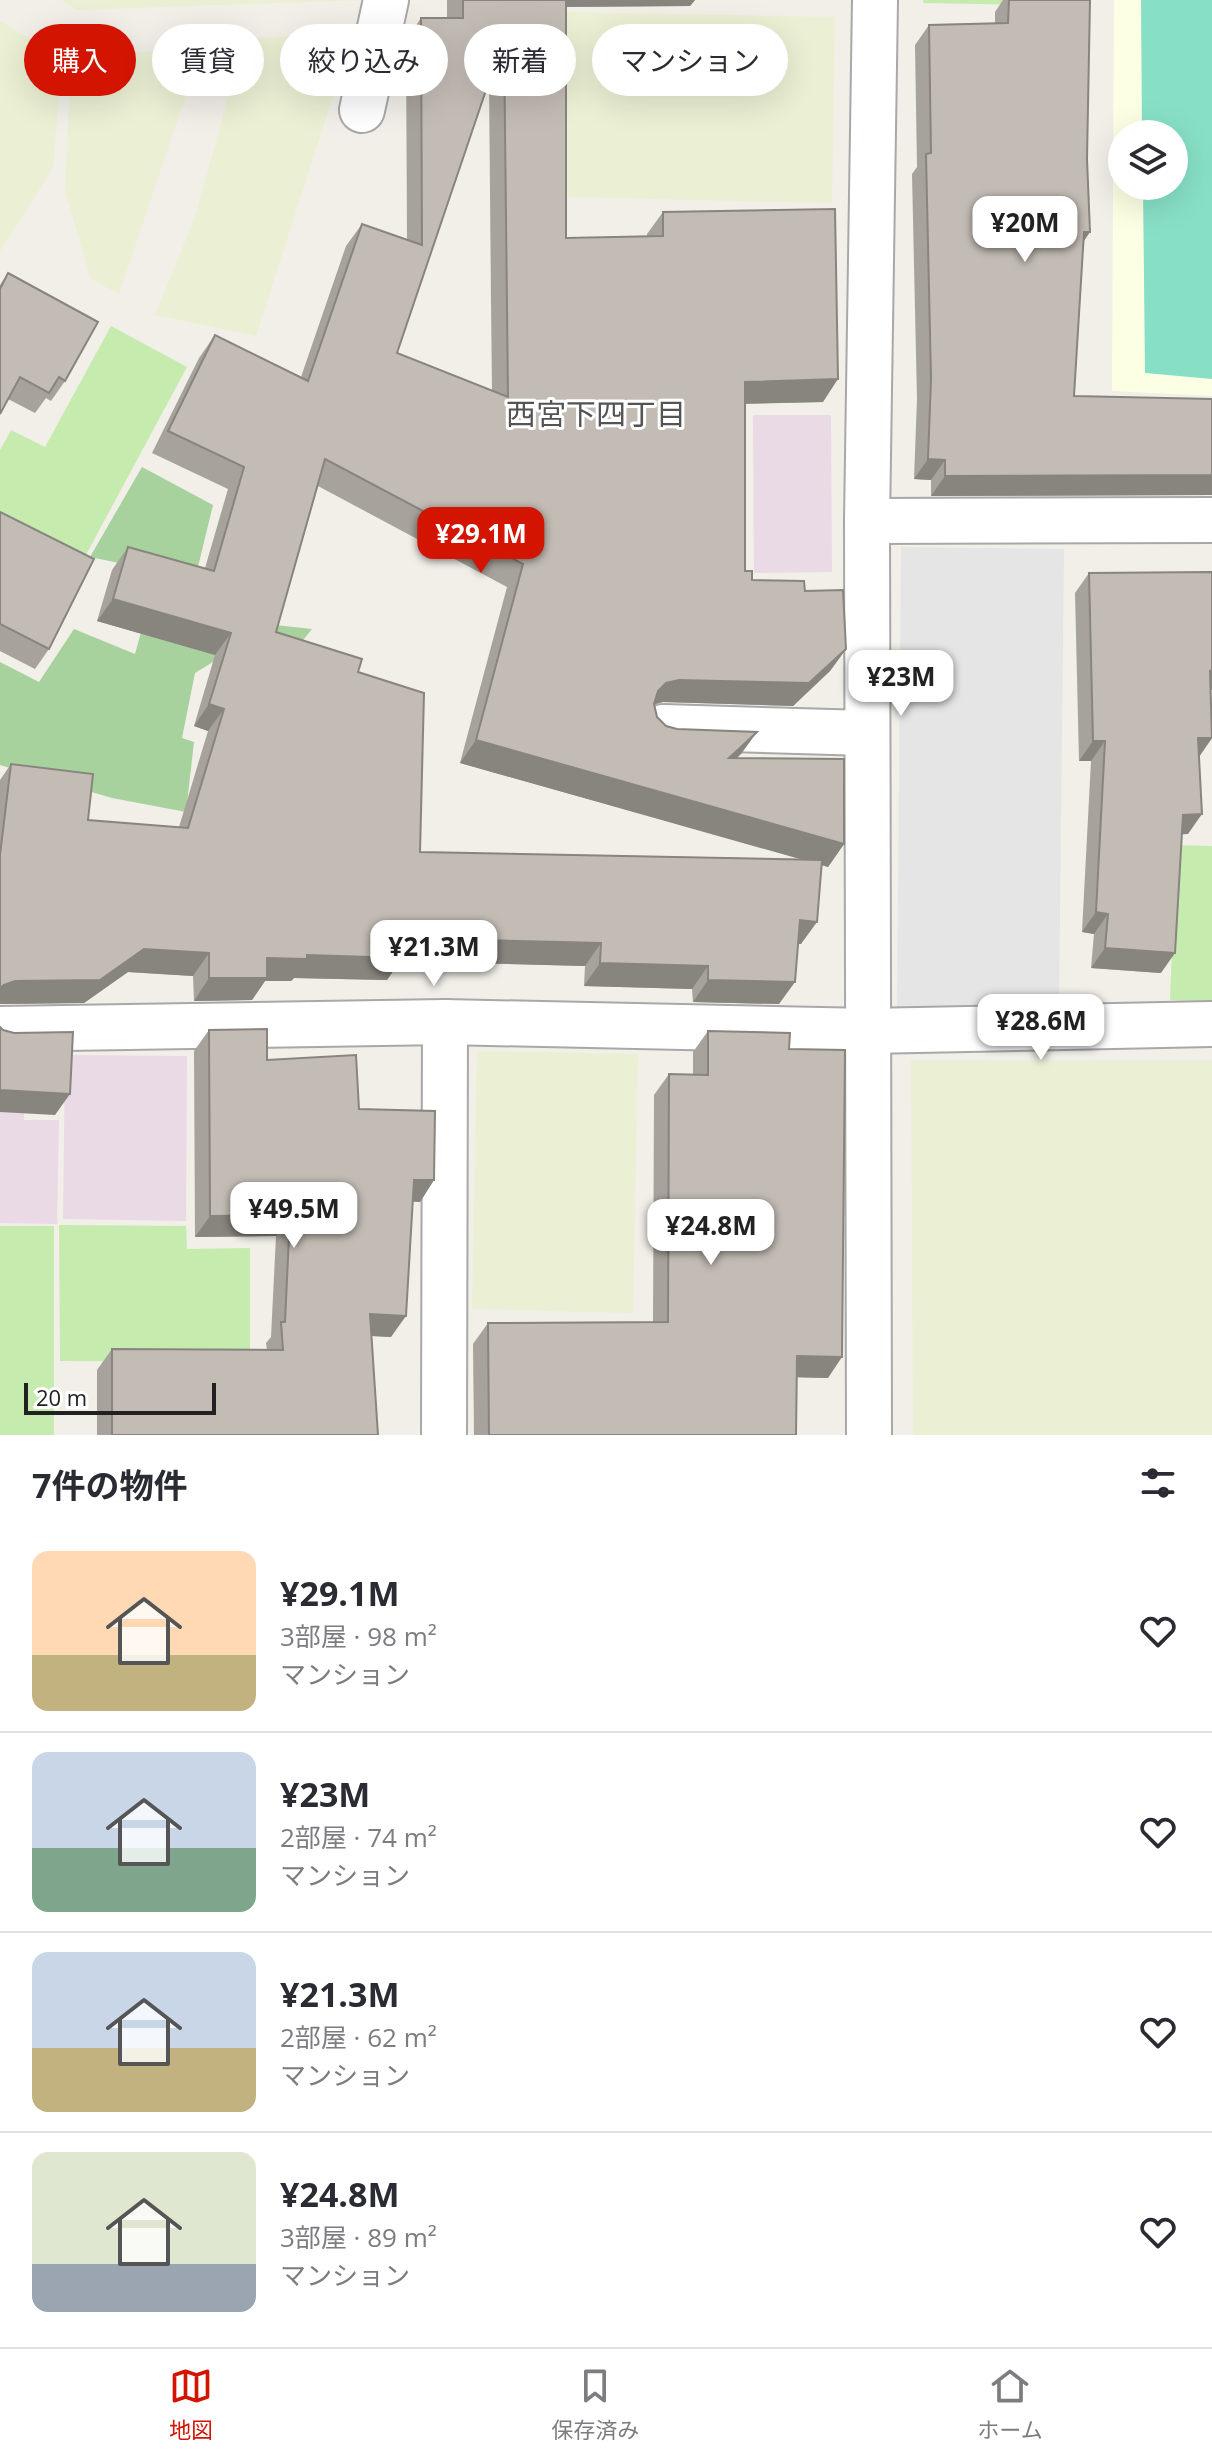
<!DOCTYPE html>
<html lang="ja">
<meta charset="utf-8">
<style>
:root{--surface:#fff;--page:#f2f2f3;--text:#2b2b33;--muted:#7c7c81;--line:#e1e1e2;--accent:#d21400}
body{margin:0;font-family:"Open Sans","Noto Sans JP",sans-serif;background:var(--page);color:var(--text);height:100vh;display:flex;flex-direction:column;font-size:30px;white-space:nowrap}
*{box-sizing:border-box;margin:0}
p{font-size:26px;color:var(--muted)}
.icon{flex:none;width:44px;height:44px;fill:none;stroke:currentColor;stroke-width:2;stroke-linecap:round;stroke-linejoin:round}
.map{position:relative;height:1435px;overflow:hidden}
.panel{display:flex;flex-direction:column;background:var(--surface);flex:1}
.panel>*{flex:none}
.banner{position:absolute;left:24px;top:24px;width:800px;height:72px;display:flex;gap:16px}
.controls{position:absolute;left:1108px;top:120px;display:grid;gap:16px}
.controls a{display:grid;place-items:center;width:80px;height:80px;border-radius:50%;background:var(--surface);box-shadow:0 8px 32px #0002;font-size:40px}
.scale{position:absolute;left:24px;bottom:20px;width:192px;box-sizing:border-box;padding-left:8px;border:4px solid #212121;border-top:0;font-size:22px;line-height:28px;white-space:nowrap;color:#212121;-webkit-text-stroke:6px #fff;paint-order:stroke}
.price{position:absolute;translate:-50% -68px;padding:0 18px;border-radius:16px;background:#fff;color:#222;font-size:26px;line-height:52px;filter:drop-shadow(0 2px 4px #0008)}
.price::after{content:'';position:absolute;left:50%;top:48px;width:24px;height:18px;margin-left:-12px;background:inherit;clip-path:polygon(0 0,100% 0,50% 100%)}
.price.on{background:var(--accent);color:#fff}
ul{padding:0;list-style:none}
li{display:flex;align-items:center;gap:24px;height:200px;padding:0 32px}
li+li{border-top:2px solid var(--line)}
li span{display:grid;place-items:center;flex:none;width:224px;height:160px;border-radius:16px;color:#555}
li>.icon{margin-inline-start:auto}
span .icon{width:96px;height:96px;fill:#fffc;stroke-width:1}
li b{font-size:34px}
h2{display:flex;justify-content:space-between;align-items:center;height:96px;padding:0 32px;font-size:34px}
.tag{padding:0 28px;border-radius:36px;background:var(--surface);box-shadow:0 8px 32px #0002;font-size:28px;line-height:72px}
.tag.on{background:var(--accent);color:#fff}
.dock{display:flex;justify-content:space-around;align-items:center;height:112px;border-top:2px solid var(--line);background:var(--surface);font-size:22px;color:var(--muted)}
.dock a{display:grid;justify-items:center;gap:4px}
.dock .on{color:var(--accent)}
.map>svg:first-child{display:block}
.industrial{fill:#eadae6}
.education{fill:#fcffe3;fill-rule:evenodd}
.farmland{fill:#ebf0d4}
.grass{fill:#c6ebaf}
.forest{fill:#a7d19d}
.pitch{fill:#87e0c6}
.parking{fill:#e5e5e5}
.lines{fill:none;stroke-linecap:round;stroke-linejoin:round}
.minor-casing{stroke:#a8a8a8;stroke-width:48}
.minor{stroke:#fff;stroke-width:44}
.wall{fill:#a7a29b;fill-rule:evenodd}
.shaded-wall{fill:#88847e}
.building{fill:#c2bcb4;stroke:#88847e;stroke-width:2;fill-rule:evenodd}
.labels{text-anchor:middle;stroke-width:6;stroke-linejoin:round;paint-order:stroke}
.neighbourhood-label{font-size:30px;fill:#545454;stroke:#fff}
</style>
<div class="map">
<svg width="1212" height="1435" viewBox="0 0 1212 1435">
<rect width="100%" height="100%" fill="#f1efe8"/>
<g class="industrial">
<polygon points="753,415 831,415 832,572 754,573"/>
<polygon points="65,1055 187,1056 186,1221 63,1219"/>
<polygon points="0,1056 24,1056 24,1120 59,1120 57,1224 0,1223"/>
</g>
<path class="education" d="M1114,0H1212V396L1112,391ZM1122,134H1174V186H1122Z"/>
<g class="farmland">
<polygon points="62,0 365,0 76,10"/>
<polygon points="566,12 835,17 832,203 562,197"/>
<polygon points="0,21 62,58 53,168 0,251"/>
<polygon points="354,31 256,336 155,315 195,217 240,54 258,38"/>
<polygon points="201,50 119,294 91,279 65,191 71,54"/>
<polygon points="477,1051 638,1054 633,1313 472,1309"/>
<polygon points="911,1060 1212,1060 1212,1435 913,1435"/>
</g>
<g class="grass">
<polygon points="923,0 1077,0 1077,6 923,3"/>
<polygon points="111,326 187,367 80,566 0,523 0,450 11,430 45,447"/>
<polygon points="1176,845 1212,846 1212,1002 1170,1000"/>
<polygon points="59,1225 186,1226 187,1249 250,1248 250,1362 60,1361"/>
<rect x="0" y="1226" width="54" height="209"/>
</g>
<polygon class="forest" points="142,467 213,505 189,604 210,618 312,629 295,650 221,657 195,673 182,738 194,742 186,812 112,798 0,765 0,662 39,682 74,629 135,654 158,571 90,557"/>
<polygon class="pitch" points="1141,0 1212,0 1212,379 1145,373 1143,186 1174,186 1174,134 1142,134"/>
<polygon class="parking" points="901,547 1064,549 1059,1010 897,1007"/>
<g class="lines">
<defs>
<g id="minor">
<polyline points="362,110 386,0"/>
<polyline points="867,521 1212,520"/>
<polyline points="663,727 867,733"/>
<polyline points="0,1029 445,1022 868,1031 1212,1024"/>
<polyline points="444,1435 445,1022"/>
<polyline points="869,1435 867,521 875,0"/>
</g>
</defs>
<use href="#minor" class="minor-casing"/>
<use href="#minor" class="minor"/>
</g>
<g class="wall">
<path d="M447,0H695L690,6L566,7V238L647,237V234L663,212L823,402L745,404V571L752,580L805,591L846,649L830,671L793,706L663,702L654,705L657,717L666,726L677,729L757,732L737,758L844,844L828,867L822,865L801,944H798L779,1004L693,1002L692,989L584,986L585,966L400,961L387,980L294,978L291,981H265L252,1000L194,1001L193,976L128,972L84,1003L0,1004V780L11,764L88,820L179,827L208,731L194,726L215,655L97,621L112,570L128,547L205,568L228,489L152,453L199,358L215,335L301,377L346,246L362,224L407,240L406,40L421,18H447ZM489,82L491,302L492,391L397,353ZM318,486L507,587L460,763L802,859L420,852L358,672L276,632Z"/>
<polygon points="1003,0 1090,0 1087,159 1090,232 1083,242 1074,396 1212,495 931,496 931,480 914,479 917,399 912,174 917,167 915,45 929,25 995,24 995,12"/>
<polygon points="8,273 65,381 51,401 46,398 35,413 8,399 0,414 0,285"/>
<polygon points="0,512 49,649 35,669 0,651"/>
<polygon points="1212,572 1212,689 1211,690 1212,738 1199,757 1188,834 1182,834 1161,973 1091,968 1094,934 1082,932 1091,761 1079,761 1075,593 1089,573"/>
<polygon points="209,1030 359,1109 434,1180 420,1202 413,1201 391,1337 371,1336 378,1435 97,1435 97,1370 112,1349 267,1350 266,1343 271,1337 276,1236 195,1237 194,1051"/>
<polygon points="708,1031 789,1049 828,1378 797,1377 796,1435 474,1435 473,1344 488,1323 653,1322 654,1095 669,1074 693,1074 693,1052"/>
</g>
<g class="shaded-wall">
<polygon points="555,0 695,0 690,6 550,7"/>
<polygon points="1084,232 1090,232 1076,252"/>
<polygon points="838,379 823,402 729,404 745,382"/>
<polygon points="928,459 945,460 931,480 914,479"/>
<polygon points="1212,475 1212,495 931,496 945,476"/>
<polygon points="113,599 231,633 215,655 97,621"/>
<polygon points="846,649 830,671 793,706 663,702 650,705 658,691 666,683"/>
<polygon points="1212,670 1212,690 1196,691 1210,671"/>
<polygon points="209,704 224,709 208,731 194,726"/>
<polygon points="757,732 741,754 713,781 729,758"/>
<polygon points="1198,738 1212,738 1198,758"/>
<polygon points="476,740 844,844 828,867 460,763"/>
<polygon points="1093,741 1105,741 1091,761 1079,761"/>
<polygon points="1202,814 1188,834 1169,835 1183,815"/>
<polygon points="1096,912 1108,914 1094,934 1082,932"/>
<polygon points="800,920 817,922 801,944 784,943"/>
<polygon points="403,938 601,943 585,966 400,961 387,980 294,978 291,981 265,981 252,1000 194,1001 209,978 267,958 307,955"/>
<polygon points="1105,948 1175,953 1161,973 1091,968"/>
<polygon points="144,949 209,953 193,976 128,972 84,1003 0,1004 0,988 4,985"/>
<polygon points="600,963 708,966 692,989 584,986"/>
<polygon points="708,980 795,982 779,1004 693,1002"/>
<polygon points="0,1090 70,1094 55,1115 0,1112"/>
<polygon points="414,1180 434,1180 420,1202 399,1201"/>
<polygon points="290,1215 276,1236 195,1237 210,1216"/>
<polygon points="370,1314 406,1316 391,1337 355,1335"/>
<polygon points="797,1356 842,1357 828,1378 782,1377"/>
</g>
<g class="building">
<path d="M463,0H566V238L663,236V212L835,209L838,379L745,382V571H752V580L804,581L805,591L843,590L846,649L809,683L679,680L666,683L658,691L654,704L657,717L666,726L677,729L757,732L729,758L844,759V844L476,740L523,564L325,459L276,632L362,659L358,672L424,693L420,852L822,860L817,922L800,920L795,982L708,980V966L600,963L601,943L403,938V958L307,955V959L267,958V978H209V953L144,949L100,980L15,981L4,985L0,988V855L11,764L93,774L88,820L188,828L224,709L209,704L231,633L113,599L128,547L214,571L244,467L168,431L215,335L308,381L362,224L422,245L421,18H463ZM504,37L508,397L397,353Z"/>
<polygon points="1009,0 1090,0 1087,159 1090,232 1084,232 1074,396 1212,399 1212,475 945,476 945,460 928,459 931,379 926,154 931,153 929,25 1008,23"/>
<polygon points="8,273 98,322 65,381 59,377 49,393 20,377 0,414 0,289"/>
<polygon points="0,512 94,559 49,649 0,624"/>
<polygon points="1212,572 1212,670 1210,671 1212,738 1198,738 1202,814 1183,815 1175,953 1105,948 1108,914 1096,912 1105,741 1093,741 1089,573"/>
<polygon points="0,1027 3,1030 14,1033 73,1032 70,1094 0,1090"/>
<polygon points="267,1029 267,1060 356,1055 359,1109 435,1111 434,1180 414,1180 406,1316 370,1314 378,1435 112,1435 112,1349 283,1350 281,1322 285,1322 290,1215 210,1216 209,1030"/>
<polygon points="708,1031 790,1033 789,1049 845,1050 842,1357 797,1356 796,1435 489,1435 488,1323 668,1322 669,1074 708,1075"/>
</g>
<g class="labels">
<g class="neighbourhood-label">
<text x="596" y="425">西宮下四丁目</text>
</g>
</g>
</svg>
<div class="controls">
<a><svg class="icon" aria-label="layers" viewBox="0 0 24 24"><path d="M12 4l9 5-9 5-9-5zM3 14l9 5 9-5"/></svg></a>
</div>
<div class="scale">20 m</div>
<b class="price" style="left:1025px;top:264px">¥20M</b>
<b class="price on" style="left:481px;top:575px">¥29.1M</b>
<b class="price" style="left:901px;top:718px">¥23M</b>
<b class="price" style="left:434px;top:988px">¥21.3M</b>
<b class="price" style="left:1041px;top:1062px">¥28.6M</b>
<b class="price" style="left:294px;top:1250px">¥49.5M</b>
<b class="price" style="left:711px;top:1267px">¥24.8M</b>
<div class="banner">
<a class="tag on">購入</a>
<a class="tag">賃貸</a>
<a class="tag">絞り込み</a>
<a class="tag">新着</a>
<a class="tag">マンション</a>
</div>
</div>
<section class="panel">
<h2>7件の物件<svg class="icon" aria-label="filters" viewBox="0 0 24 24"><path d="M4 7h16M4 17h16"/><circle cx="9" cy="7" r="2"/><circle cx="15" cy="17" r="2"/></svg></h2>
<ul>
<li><span style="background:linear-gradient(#ffd9b3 65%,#c2b280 0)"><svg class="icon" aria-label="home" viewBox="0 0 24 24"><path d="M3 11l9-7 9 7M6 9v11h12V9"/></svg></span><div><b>¥29.1M</b><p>3部屋 · 98 m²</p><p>マンション</p></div><svg class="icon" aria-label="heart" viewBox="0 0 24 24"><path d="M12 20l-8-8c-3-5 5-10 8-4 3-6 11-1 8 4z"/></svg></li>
<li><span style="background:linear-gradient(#c9d6e8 60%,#7fa58c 0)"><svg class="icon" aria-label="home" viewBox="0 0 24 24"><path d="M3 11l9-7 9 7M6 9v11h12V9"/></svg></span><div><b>¥23M</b><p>2部屋 · 74 m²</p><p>マンション</p></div><svg class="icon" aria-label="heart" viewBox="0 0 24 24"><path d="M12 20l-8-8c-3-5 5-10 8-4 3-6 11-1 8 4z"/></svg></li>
<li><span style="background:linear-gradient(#c9d6e8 60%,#c2b280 0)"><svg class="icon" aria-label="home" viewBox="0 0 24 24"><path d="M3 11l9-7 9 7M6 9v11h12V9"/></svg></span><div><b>¥21.3M</b><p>2部屋 · 62 m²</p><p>マンション</p></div><svg class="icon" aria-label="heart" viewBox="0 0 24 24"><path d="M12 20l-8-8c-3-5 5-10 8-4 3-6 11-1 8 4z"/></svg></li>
<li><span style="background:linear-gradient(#dfe7d0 70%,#9aa5b1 0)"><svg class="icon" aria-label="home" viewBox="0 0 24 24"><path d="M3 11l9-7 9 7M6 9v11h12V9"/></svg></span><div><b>¥24.8M</b><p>3部屋 · 89 m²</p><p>マンション</p></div><svg class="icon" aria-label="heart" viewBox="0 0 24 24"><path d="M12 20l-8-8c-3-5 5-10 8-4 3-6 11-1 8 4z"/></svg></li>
</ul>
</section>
<nav class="dock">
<a class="on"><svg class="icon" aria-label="map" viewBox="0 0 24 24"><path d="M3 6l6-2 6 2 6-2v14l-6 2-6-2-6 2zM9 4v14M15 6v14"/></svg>地図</a>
<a><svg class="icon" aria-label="saved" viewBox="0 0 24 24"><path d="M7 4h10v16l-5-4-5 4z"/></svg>保存済み</a>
<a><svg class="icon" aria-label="home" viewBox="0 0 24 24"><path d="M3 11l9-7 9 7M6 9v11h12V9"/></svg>ホーム</a>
</nav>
